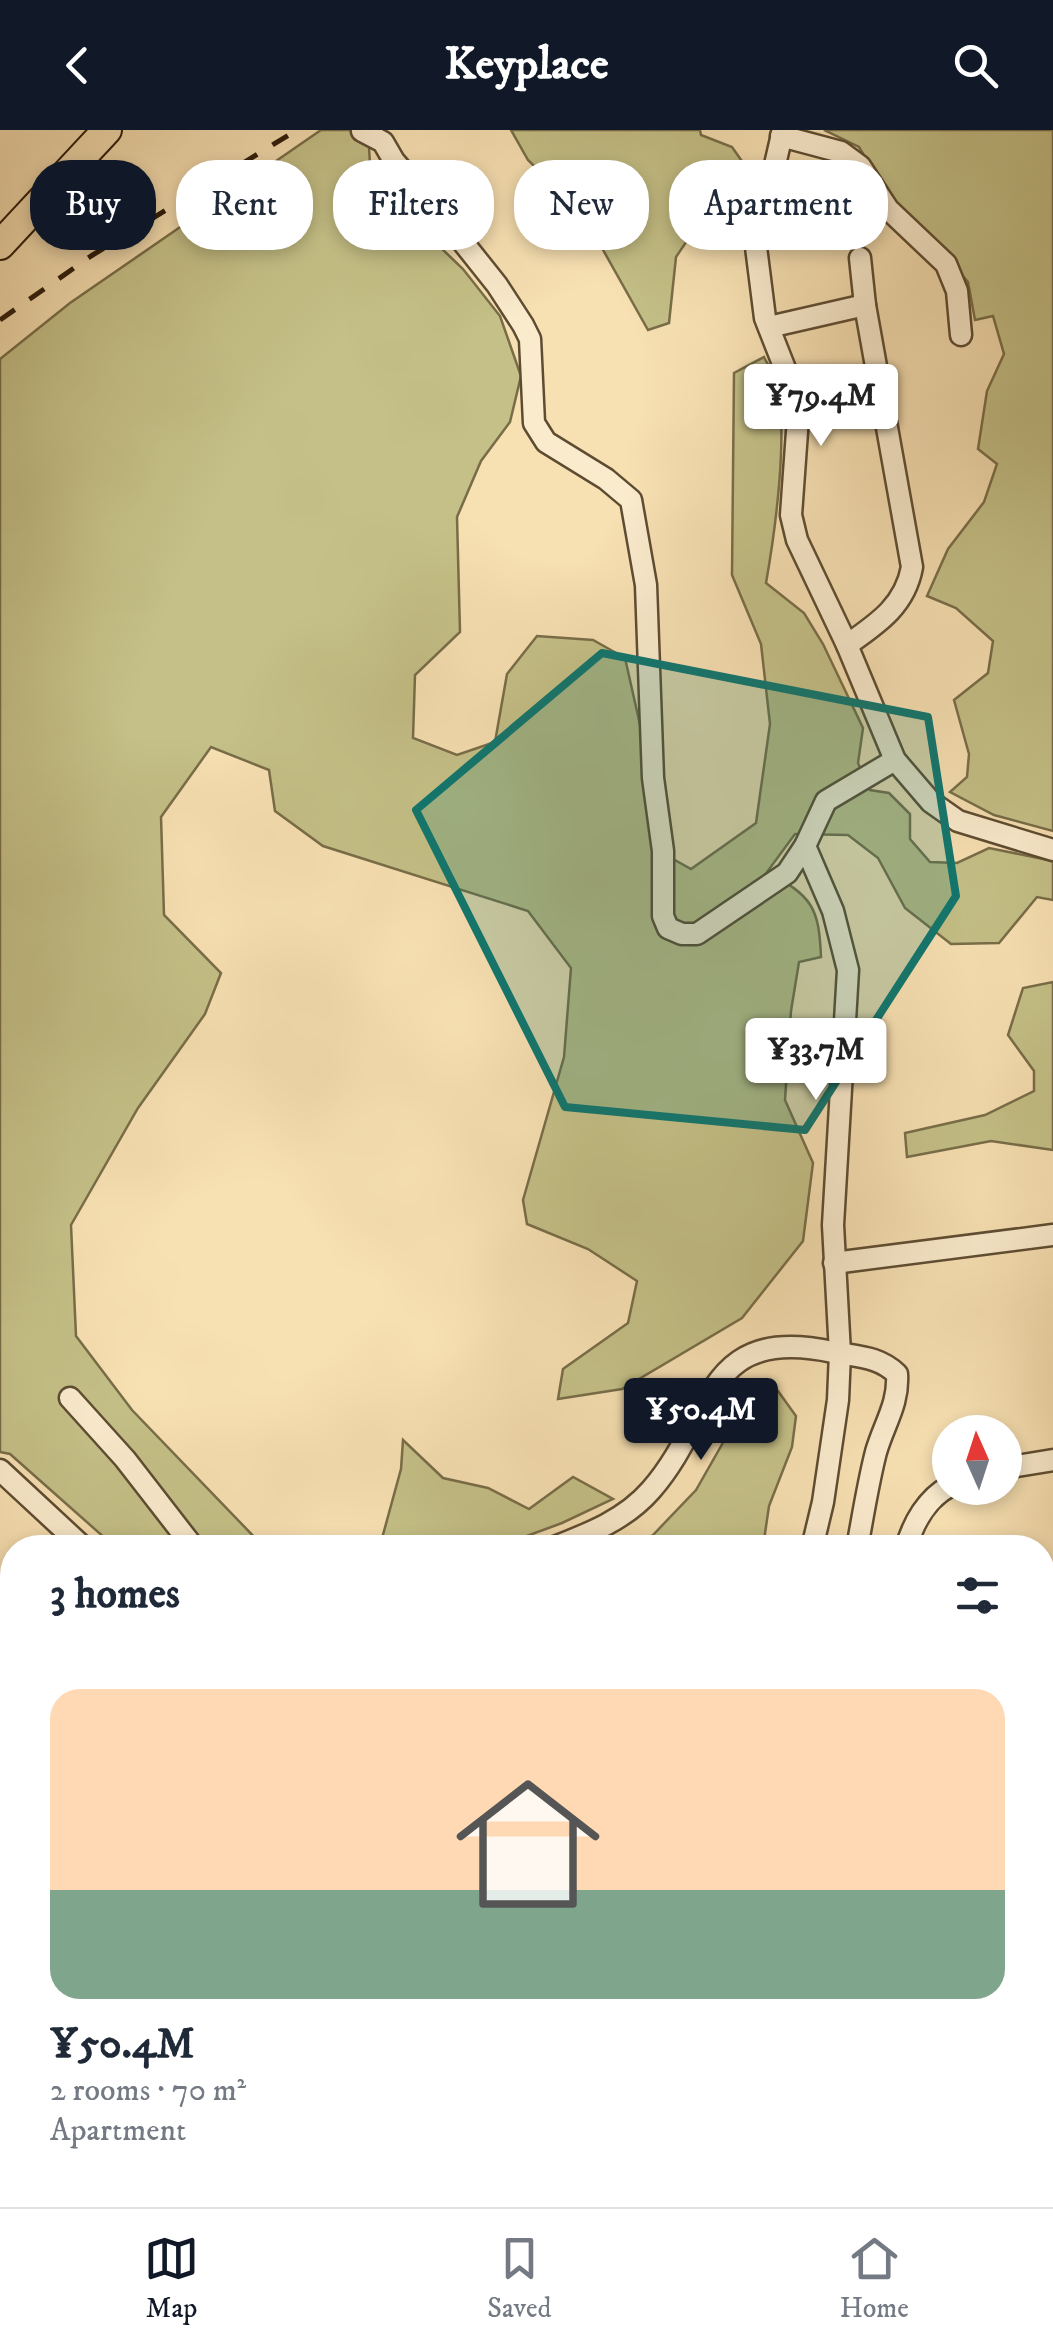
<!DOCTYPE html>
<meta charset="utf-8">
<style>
:root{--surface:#fff;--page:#f2f2f3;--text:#1f2937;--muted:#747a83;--line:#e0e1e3;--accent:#111827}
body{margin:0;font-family:"IM FELL DW Pica",serif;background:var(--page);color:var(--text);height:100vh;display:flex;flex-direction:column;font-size:38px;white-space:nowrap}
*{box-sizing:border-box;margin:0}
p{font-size:32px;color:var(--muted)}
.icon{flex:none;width:55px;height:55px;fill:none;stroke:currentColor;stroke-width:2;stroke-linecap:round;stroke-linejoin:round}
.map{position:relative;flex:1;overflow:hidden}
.side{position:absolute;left:0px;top:1405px;width:1055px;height:672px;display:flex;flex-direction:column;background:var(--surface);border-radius:40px 40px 0 0;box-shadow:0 5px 15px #0003}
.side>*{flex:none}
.top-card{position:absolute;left:30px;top:30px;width:995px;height:90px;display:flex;gap:20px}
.needle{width:65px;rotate:357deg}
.controls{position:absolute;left:932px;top:1285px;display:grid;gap:20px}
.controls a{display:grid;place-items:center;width:90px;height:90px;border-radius:50%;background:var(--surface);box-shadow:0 5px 15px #0003;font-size:50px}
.price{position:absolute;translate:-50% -85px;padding:0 22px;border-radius:10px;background:#fff;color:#222;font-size:32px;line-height:65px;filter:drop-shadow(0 2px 5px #0008)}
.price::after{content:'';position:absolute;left:50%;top:60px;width:30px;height:22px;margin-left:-15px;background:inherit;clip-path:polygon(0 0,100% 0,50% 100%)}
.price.current{background:var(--accent);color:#fff}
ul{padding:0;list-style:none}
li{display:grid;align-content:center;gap:20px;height:530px;padding:0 50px}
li+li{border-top:2px solid var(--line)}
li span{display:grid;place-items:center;height:310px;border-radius:30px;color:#555}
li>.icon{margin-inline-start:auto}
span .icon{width:180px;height:180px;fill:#fffc;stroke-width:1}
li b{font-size:42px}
h2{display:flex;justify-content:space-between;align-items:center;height:120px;padding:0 50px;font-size:42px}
.pill{padding:0 35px;border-radius:40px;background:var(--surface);box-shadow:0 5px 15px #0003;font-size:35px;line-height:90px}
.pill.current{background:var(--accent);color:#fff}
header{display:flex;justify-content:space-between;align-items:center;height:130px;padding:0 50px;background:var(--accent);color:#fff;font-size:45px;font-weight:800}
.tab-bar{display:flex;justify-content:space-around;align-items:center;height:140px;border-top:2px solid var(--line);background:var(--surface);font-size:28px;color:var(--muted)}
.tab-bar a{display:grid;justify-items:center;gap:5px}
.tab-bar .current{color:var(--accent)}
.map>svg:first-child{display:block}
.green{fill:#c4c087;stroke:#786d48;stroke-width:2.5}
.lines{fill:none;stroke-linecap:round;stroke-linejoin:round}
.river{stroke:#a1bbb7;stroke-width:30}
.minor-casing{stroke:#5e4c32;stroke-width:25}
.major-casing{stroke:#2b1a08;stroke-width:32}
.minor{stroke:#faebcd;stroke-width:20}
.major{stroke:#f7e0b2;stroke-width:28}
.rail{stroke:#2b1a08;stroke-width:5;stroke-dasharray:18 18;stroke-linecap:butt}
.marked{fill:#0f766e;fill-opacity:0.2;stroke:#0f766e;stroke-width:8;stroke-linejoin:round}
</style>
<header><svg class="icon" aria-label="back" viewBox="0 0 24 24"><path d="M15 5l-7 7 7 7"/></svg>Keyplace<svg class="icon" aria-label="search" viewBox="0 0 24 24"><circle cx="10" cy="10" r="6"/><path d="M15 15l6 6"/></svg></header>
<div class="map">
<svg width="1053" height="2077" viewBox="0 0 1053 2077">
<rect width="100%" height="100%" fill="#f7e0b2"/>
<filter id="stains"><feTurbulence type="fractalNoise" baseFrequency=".002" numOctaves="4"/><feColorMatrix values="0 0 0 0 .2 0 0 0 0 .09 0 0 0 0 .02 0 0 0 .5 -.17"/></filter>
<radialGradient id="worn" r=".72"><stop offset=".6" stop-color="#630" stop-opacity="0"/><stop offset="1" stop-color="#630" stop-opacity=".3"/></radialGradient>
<g class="green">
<path d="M321,0H368L371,51L463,139L500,186L521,246L510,292L481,331L457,387L460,502L415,545L413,608L457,625L495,612L507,544L537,506L593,510L625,528L645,617L657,720L691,739L756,693L770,594L761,514L732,445L734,243L764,227C767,234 773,241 775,248C790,296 775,402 766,453L804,483L823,514L863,598L858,633L870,660L889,663L910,684V709L930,732L957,733L989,718L1053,731V770L1037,767L999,813L951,814L905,778L878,728L848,705L795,704L767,742C812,766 819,777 821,827L799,832L791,881L785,970L813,1033L803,1111L742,1188L622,1259L558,1269L563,1239L628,1193L637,1151L588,1119L527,1094L523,1070L564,927L571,838L528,781L323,716L275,681L269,640L211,617L161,687L164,785L221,843L205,884L138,978L71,1095L76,1206L132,1280L260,1413L275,1417H115L10,1324L0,1322V229L70,173Z"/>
<polygon points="511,0 700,0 701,5 732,17 753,47 746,75 701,90 676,127 669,193 648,200 584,86 528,30"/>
<polygon points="824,0 1053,0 1053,701 994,685 950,662 967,647 969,624 954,570 988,543 993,511 956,478 927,466 948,419 984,372 997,334 978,319 987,261 1004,224 993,186 975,190 968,152 943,122 898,82 859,17"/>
<polygon points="1053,852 1053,1020 991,1011 907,1027 905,1003 985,985 1034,961 1034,941 1008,905 1023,858"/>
<polygon points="778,1261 796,1286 792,1317 769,1376 763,1417 629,1417 653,1405 696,1360 745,1274"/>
<polygon points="403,1310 443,1348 488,1358 529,1379 573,1347 613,1369 562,1393 497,1417 372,1417 381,1412 401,1339"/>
<polygon points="0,1509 12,1523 12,1982 0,1981"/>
<polygon points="1053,1570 1053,1644 1043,1639 1042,1580"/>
<polygon points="1053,1711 1053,2077 878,2077 882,2069 890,2065 1042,2065 1042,1845 1046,1831 1042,1794 1042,1715"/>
<polygon points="70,2065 178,2065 177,2077 61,2077"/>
<polygon points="337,2065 422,2065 410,2077 330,2077"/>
</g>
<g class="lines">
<polyline class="river" points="1042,1507 1053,1496"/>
<defs>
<g id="minor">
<polyline points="783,0 756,117 765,188 795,264 798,288 791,385 797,410 847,515 895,630 931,672 958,691 1053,720"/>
<polyline points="362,1 383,12 394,31 446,91 497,155 523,195 530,209 534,293 546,312 606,349 631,370 646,455 653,648 663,721 663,786 668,798 682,804 697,804 787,743 805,716 826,671 895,630"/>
<polyline points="781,6 841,22 860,36 888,79 946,134 957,161 961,205"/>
<polyline points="769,197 865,175 860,128"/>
<path d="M847,515C877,494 905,476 912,437L865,175"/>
<polyline points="805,716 833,781 848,840 833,1095 840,1223 838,1270 823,1372 812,1418"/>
<polyline points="834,1133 1053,1105"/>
<polyline points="70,1268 125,1329 194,1418"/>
<polyline points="1005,1338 1053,1330"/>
<polyline points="0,1340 84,1418"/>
<path d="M552,1418C588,1404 625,1390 651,1360C715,1287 703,1194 833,1222C858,1227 878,1226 897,1244C899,1274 884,1294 876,1322C868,1353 863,1386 857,1418"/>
<path d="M906,1418C913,1393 927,1368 950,1356"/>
<polyline points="0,1461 12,1474"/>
<polyline points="1042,1545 1053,1535"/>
<polyline points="0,1758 12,1757"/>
<polyline points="707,2065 708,2077"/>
<polyline points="41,2077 52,2065"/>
<polyline points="500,2077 511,2065"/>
<polyline points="838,2077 842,2065"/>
</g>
<polyline id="major" points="0,115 107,0"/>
</defs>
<use href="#minor" class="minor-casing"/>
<use href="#major" class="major-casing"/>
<use href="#minor" class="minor"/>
<use href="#major" class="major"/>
<polyline class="rail" points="0,190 91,126 297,0"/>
</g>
<path class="marked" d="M602,523L928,587L956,766L805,1000L565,977L416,680Z"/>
<rect width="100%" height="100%" filter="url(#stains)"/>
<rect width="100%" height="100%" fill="url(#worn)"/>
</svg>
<div class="controls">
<a><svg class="needle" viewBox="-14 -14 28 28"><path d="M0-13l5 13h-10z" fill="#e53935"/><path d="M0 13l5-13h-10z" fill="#747a83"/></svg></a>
</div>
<b class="price" style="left:821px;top:319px">¥79.4M</b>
<b class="price" style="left:816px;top:973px">¥33.7M</b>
<b class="price current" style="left:701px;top:1333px">¥50.4M</b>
<div class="top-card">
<a class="pill current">Buy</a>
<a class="pill">Rent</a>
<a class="pill">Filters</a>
<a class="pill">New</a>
<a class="pill">Apartment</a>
</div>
<section class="side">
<h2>3 homes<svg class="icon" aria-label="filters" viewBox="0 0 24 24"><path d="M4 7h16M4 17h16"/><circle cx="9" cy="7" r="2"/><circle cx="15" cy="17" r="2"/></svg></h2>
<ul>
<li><span style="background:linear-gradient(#ffd9b3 65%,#7fa58c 0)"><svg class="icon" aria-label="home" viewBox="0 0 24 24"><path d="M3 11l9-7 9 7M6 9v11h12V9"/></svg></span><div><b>¥50.4M</b><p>2 rooms · 70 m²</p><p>Apartment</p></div></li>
</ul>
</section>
</div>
<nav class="tab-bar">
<a class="current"><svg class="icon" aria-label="map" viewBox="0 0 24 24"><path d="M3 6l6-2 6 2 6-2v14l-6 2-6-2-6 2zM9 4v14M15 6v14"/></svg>Map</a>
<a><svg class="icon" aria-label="saved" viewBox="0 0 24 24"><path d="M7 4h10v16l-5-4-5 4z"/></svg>Saved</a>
<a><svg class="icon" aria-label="home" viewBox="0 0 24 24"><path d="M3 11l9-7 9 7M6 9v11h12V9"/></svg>Home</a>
</nav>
